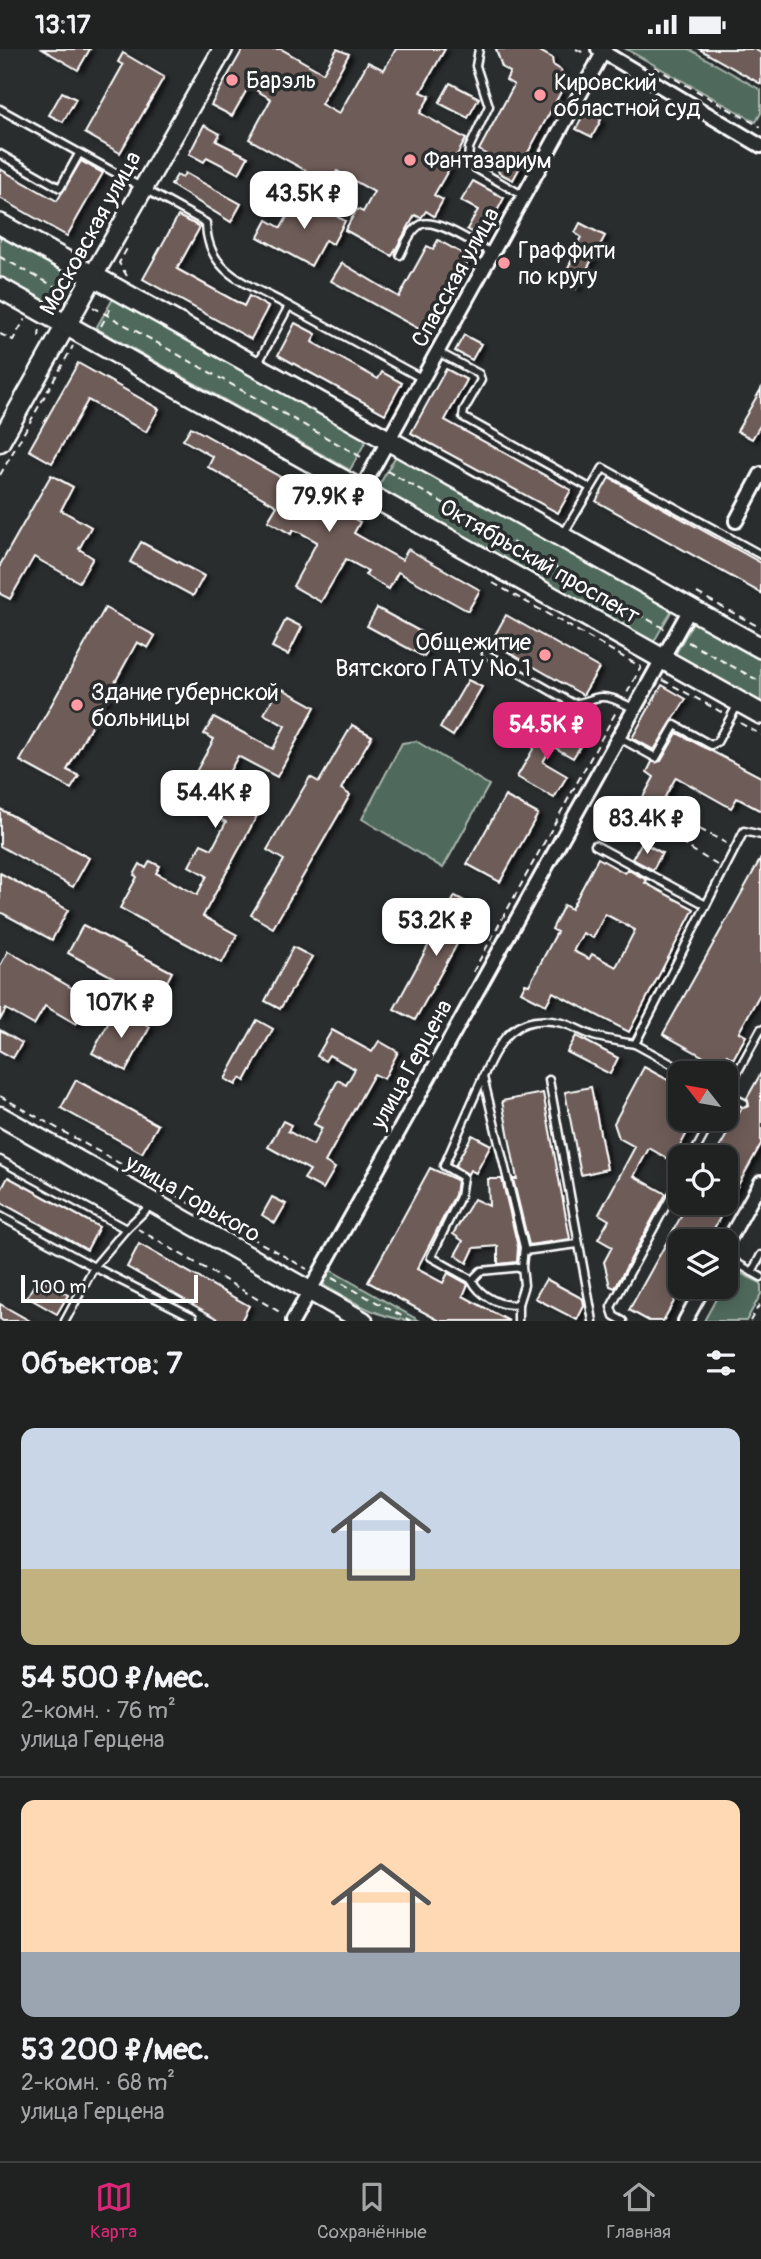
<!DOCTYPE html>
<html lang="ru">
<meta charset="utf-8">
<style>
:root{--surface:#202222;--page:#282a2a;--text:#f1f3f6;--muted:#a2a4a5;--line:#3d3f40;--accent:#db2777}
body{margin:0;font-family:Pangolin,sans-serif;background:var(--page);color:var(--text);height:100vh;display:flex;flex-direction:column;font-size:26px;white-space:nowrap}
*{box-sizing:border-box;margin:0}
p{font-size:23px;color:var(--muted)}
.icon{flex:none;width:38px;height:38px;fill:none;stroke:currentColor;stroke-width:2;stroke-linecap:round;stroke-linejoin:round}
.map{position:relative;height:1272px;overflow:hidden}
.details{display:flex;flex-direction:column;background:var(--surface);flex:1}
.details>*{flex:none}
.needle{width:46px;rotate:301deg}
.controls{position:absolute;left:668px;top:1012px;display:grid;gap:14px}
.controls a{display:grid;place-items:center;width:70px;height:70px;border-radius:14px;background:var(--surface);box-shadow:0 4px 18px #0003,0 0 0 2px var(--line);font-size:35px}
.scale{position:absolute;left:21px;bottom:18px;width:177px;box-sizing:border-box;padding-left:7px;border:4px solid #fff;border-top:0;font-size:19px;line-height:24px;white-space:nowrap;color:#fff;-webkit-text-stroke:5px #2a2d2e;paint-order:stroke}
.price{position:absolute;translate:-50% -60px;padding:0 16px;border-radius:14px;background:#fff;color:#222;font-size:23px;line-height:46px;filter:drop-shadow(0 2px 4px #0008)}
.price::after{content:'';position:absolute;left:50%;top:42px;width:21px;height:16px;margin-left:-10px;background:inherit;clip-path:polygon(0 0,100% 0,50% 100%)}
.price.selected{background:var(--accent);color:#fff}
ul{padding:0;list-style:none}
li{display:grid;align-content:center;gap:14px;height:371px;padding:0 21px}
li+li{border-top:2px solid var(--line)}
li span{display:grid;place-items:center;height:217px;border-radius:14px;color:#555}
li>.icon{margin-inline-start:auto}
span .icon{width:126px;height:126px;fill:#fffc;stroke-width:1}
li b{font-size:30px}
h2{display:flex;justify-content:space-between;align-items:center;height:84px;padding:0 21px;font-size:30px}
.status{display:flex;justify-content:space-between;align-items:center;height:49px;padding:0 35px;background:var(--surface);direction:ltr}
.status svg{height:19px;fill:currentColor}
.tabs{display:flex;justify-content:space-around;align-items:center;height:98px;border-top:2px solid var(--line);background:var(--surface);font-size:19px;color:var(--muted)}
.tabs a{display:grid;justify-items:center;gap:4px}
.tabs .selected{color:var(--accent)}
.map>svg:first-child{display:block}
.green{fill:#506b5b;stroke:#a8b5ad;stroke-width:2}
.building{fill:#6e5c58;stroke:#fff;stroke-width:2;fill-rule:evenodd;filter:url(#shadow)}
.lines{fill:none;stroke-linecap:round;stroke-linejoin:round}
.lane-casing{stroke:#fff;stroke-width:11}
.street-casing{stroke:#fff;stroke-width:18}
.secondary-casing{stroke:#fff;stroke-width:23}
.primary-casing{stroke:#fff;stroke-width:24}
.path{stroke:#fff;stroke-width:2;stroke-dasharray:7 5;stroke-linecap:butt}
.lane{stroke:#2a2d2e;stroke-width:6}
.street{stroke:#2a2d2e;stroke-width:12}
.secondary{stroke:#2a2d2e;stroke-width:18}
.primary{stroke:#2a2d2e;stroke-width:19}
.poi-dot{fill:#ff9aa2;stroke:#2a2d2e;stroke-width:2.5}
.labels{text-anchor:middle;stroke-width:7;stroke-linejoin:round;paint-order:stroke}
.poi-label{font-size:23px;fill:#fff;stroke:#2a2d2e;text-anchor:start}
.street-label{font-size:23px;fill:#fff;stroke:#2a2d2e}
</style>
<div class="status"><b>13:17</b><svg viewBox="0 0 49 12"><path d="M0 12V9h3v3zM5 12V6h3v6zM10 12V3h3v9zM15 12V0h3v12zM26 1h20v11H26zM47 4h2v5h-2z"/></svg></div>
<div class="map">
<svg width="761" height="1272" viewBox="0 0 761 1272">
<defs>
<filter id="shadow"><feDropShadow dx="4.5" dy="2.5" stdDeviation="2" flood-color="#0009"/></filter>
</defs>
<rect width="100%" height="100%" fill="#2a2d2e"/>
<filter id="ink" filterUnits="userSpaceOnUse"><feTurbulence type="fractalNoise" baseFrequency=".0143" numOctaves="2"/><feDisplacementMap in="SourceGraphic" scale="14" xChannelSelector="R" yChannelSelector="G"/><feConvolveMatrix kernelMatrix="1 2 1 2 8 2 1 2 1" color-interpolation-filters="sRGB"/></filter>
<g filter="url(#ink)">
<g class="green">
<polygon points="626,0 689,0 761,41 761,64 756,73"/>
<polygon points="0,187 65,223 48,255 0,229"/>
<polygon points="114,248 367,390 350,421 96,279"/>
<polygon points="398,403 672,561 652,596 378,438"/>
<polygon points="694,571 761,609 761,656 674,608"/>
<polygon points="416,692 489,736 443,819 362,770 402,694"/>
<path d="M325,1218L420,1272C384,1272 357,1255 325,1237L321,1231Z"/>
<polygon points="736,1222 761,1234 761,1245 746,1272 704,1272 723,1237 726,1237 730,1225"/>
</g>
<g class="building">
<polygon points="42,0 90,0 78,21"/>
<polygon points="243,0 281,0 323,24 337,0 349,5 321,55 339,65 368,13 384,21 396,0 445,0 421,43 430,47 420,64 466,90 434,146 443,151 434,167 426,162 421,169 415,166 392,207 345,181 357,160 363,163 374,143 337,122 330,135 249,90 271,50 249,37 232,67 211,56"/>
<polygon points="496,0 536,0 552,9 553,16 561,21 564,30 559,37 561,43 513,131 499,124 494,110 479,101 514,36 506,31 510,23 502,18"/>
<polygon points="699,0 754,0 761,4 761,35"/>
<polygon points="123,4 164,28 120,104 85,84 123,16 118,13"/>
<polygon points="450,34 479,49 468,69 439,54"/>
<polygon points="62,43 76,50 63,73 49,66"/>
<polygon points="585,62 601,71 592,88 576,80"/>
<polygon points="204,76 220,85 216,92 248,108 239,125 207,108 204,113 189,105"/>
<polygon points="81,112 103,124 67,187 0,149 0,120 57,152"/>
<polygon points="185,124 241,155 231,173 171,136 177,126 182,129"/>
<polygon points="473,132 504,149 483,189 467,180 478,161 461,152"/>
<polygon points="299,146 345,172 333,195 325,191 311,217 258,188 267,171 281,179"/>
<polygon points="178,167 200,178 177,220 244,257 249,247 268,258 251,290 143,230"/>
<polygon points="580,174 605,187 576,240 561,232 576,203 574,202 581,188 575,184"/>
<polygon points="438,191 470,209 428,285 331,232 342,214 399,248 427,197 433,200"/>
<polygon points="295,274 316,285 312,293 378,330 382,323 402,334 385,365 278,306"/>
<polygon points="464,286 481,295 472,311 455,302"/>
<polygon points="78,314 159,360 146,383 88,351 52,414 29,401"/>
<polygon points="446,320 467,331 445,371 571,441 558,464 411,384"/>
<polygon points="761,340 761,375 752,390 737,382"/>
<polygon points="191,378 293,435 286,446 334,473 340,462 360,473 354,484 402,511 408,500 480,541 468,562 398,523 389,540 365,526 368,522 346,510 321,553 293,537 317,493 299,483 293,481 291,485 268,472 277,457 208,418 213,408 183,391"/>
<polygon points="51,426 73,438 61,461 91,478 79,500 93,509 79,533 34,508 10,550 0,545 0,516"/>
<polygon points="609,429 761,514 761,544 596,452"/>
<polygon points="141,493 204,527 193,547 130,513"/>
<polygon points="105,559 155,587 148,599 137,593 67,721 79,727 71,740 20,712"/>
<polygon points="377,559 434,590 424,608 367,577"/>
<polygon points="506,566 599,619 583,646 491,593"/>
<polygon points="286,570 302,578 288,606 272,598"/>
<polygon points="468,631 482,638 453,687 440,679"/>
<polygon points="662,636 686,650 654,701 632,689"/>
<polygon points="279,638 315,658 277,728 238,707 218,743 258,765 203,867 237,886 222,914 120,859 137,828 134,826 140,815 146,819 150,812 160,817 156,824 197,846 207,827 189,817 201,795 212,800 226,773 200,759 197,764 187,758 190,753 173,744 182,727 191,732 214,690 204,685 214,668 273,700 285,677 264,665"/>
<polygon points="352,676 372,687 341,740 350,746 273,879 251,866 284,811 267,801 310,728 319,733"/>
<polygon points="547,676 581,696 573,709 552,697 543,713 567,727 554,749 517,728"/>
<polygon points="677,684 761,728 761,762 737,749 731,759 676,728 643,787 609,768 620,749 637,759 654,728 647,723 652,713 661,712"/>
<polygon points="505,747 538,765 500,833 467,815"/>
<polygon points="0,760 89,809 73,838 0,797"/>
<polygon points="642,793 662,804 653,821 632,810"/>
<path d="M598,809L625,824L627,820L647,831L645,834L694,860L629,983L553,943L546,956L521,943L525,935L529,936L557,883L552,880L564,856L571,860ZM605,865L635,881L616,918L592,905L589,910L573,902L583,884L593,889Z"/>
<polygon points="761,809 761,943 739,983 746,987 733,1010 727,1006 720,1017 663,985"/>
<polygon points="0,824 68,861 52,891 0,863"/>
<polygon points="455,847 477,859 415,971 394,960"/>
<polygon points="83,876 172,923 157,952 68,904"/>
<polygon points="293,898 312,908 280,960 265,952"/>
<polygon points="8,902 91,950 76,975 45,957 34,976 6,960 0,971 0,917"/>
<polygon points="116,960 150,978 126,1022 92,1004"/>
<polygon points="257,971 273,980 245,1032 240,1029 236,1036 225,1030"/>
<polygon points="0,981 22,994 13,1009 0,1002"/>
<polygon points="332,981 372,1003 379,992 398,1003 384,1030 374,1025 325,1113 335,1119 323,1140 304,1130 310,1121 268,1098 283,1072 291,1076 288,1082 313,1096 322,1079 314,1075 338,1031 346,1036 355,1020 329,1006 325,1012 317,1007"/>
<polygon points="576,987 618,1009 610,1025 567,1003"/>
<polygon points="644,1018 681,1038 681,1069 695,1069 672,1112 649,1099 634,1127 666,1145 615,1239 610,1237 604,1213 612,1198 598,1190 609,1171 599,1165 635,1098 619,1089 614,1074"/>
<polygon points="761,1024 761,1095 707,1192 681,1192 681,1240 663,1272 649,1272 629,1261 689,1153 726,1153 726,1108 714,1108 742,1059 749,1057 747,1049"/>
<polygon points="76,1031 158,1076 142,1104 61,1059"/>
<polygon points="591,1038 607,1120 581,1126 565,1043"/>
<polygon points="543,1044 570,1190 529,1196 513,1130 517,1130 502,1052"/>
<polygon points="472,1086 491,1096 476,1124 470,1121 468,1125 455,1117"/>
<polygon points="430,1119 457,1131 455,1146 417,1220 443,1234 448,1224 468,1235 463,1247 509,1272 440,1272 368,1233"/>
<polygon points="8,1128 99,1178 87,1201 0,1153 0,1143"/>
<polygon points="488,1130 502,1130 518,1198 517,1213 498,1215 498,1197 474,1199 467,1214 455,1206 463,1192 453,1185 474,1150 489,1157"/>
<polygon points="272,1148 286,1155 275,1174 262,1166"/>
<polygon points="139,1195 249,1257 241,1272 222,1272 127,1218"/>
<polygon points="38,1229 68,1246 57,1265 27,1248"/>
<polygon points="546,1230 583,1250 584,1257 577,1271 535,1249"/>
<polygon points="0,1255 30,1272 3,1272 0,1270"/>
</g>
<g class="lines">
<defs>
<g id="lane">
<polyline points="479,0 476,17 489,57 469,99 468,111 475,119 524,147"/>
<path d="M0,60L206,174C207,226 250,235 289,257"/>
<polyline points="0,105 60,139 79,105"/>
<path d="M400,206C405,196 411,180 422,175C437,169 478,197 492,204"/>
<polyline points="438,303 479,325 481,331 464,361 463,368 590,439"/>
<polyline points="257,316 289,257 423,330"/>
<polyline points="564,484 603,419 761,506"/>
<path d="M486,605L572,654C581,655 586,652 595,649C609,645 622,654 635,660"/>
<polyline points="618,688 656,709 675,676 711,696 717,693 738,655"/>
<polyline points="595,796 706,856"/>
<polyline points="688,1024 635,995 744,782 761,786"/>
<polyline points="549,1031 593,1272"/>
<polyline points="726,1044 761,980"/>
<polyline points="726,1045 744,1054"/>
<polyline points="692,1108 713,1069"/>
<polyline points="0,1111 126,1180 152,1155"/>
<polyline points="0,1167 94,1218 65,1272"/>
<polyline points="126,1180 94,1218 193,1268 191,1272"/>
<polyline points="524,1202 578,1195"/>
<polyline points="726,1208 761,1228"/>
<path d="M522,1218L524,1236L518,1255C501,1259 479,1246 472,1231L481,1222L522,1218L524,1198L483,1028C499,990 516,963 562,974C574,977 585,985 597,988C610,991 622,993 635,995"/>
<polyline points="752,1223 761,1206"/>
<polyline points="472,1231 431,1208 460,1148 463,1128 444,1117 483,1028"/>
<polyline points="518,1255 518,1272"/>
<polyline points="623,1272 614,1267 611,1258 681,1129"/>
</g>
<g id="street">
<polyline points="598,0 761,97"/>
<polyline points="362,439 605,0"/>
<polyline points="736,472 761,425"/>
<polyline points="726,1196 761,1133"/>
<polyline points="293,1272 690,560"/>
<polyline points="685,1272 704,1237"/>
</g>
<g id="secondary">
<polyline points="93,227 223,0"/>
<polyline points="0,393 66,276"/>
<polyline points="0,1067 363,1272"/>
</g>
<g id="primary">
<polyline points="0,175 761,599"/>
<polyline points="0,239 761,665"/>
<polyline points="66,276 93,227"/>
</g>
</defs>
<use href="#lane" class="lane-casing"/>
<use href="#street" class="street-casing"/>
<use href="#secondary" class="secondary-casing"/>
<use href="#primary" class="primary-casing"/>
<g class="path">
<polyline points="576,0 586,5"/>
<polyline points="654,18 761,78"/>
<polyline points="0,208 67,244"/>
<polyline points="127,227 119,214 129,196"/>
<polyline points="55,251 66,232"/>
<polyline points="93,258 363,409"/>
<polyline points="101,277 112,257"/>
<polyline points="0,285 13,291 25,270"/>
<polyline points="39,288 40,279"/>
<polyline points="387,422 665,580"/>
<polyline points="0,426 73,297"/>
<polyline points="493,534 641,618 627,644"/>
<polyline points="697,544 761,579"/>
<polyline points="688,593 761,633"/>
<polyline points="663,631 723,664"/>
<polyline points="740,674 761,686"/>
<polyline points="717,816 681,794 692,776 726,794"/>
<polyline points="473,923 617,661"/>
<polyline points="0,1047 307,1220"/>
<polyline points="138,1180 283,1265"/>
<polyline points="332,1229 411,1272"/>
<polyline points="750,1272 761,1253"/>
</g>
<use href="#lane" class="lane"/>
<use href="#street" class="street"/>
<use href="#secondary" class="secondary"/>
<use href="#primary" class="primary"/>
</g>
</g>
<g class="poi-dot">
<circle cx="232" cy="31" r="7"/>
<circle cx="540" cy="46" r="7"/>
<circle cx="410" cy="111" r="7"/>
<circle cx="504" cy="214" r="7"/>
<circle cx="545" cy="606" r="7"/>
<circle cx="77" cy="656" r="7"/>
</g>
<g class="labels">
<g class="poi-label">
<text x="246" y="39">Барэль</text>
<text x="554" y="41">Кировский<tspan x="554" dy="26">областной суд</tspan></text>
<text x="424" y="119">Фантазариум</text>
<text x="518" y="209">Граффити<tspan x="518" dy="26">по кругу</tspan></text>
<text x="531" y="601" text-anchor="end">Общежитие<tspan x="531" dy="26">Вятского ГАТУ № 1</tspan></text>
<text x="91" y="651">Здание губернской<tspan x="91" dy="26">больницы</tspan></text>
</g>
<g class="street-label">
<text transform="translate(90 184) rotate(-61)" y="8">Московская улица</text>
<text transform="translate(455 228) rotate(-61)" y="8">Спасская улица</text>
<text transform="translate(540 512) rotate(30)" y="8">Октябрьский проспект</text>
<text transform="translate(411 1015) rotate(-61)" y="8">улица Герцена</text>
<text transform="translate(193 1149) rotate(30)" y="8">улица Горького</text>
</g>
</g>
</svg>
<div class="controls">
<a><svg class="needle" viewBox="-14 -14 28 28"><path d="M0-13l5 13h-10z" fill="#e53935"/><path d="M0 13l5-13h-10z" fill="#a2a4a5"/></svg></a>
<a><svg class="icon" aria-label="locate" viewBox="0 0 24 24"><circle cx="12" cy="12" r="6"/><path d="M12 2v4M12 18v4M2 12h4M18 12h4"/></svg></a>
<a><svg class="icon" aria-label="layers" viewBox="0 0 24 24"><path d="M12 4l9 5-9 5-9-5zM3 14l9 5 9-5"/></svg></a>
</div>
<div class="scale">100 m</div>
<b class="price" style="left:304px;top:182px">43.5K ₽</b>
<b class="price" style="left:329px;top:485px">79.9K ₽</b>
<b class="price selected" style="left:547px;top:713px">54.5K ₽</b>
<b class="price" style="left:215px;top:781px">54.4K ₽</b>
<b class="price" style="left:647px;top:807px">83.4K ₽</b>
<b class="price" style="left:436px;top:909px">53.2K ₽</b>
<b class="price" style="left:121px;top:991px">107K ₽</b>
</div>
<section class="details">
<h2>Объектов: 7<svg class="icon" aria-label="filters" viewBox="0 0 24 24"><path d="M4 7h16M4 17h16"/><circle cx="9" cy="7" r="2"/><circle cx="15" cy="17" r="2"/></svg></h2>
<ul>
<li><span style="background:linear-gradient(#c9d6e8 65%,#c2b280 0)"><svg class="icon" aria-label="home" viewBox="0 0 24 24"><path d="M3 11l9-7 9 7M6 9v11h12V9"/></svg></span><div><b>54 500 ₽/мес.</b><p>2-комн. · 76 m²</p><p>улица Герцена</p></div></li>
<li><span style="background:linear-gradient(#ffd9b3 70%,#9aa5b1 0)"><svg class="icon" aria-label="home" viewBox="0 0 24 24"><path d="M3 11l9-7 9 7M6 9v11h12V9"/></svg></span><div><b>53 200 ₽/мес.</b><p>2-комн. · 68 m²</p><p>улица Герцена</p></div></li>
</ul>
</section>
<nav class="tabs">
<a class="selected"><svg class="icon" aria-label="map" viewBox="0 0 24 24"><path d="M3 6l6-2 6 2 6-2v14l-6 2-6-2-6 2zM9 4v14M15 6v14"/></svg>Карта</a>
<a><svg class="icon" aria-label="saved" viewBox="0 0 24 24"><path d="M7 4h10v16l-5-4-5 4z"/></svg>Сохранённые</a>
<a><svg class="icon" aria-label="home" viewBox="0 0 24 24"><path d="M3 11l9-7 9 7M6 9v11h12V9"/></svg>Главная</a>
</nav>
